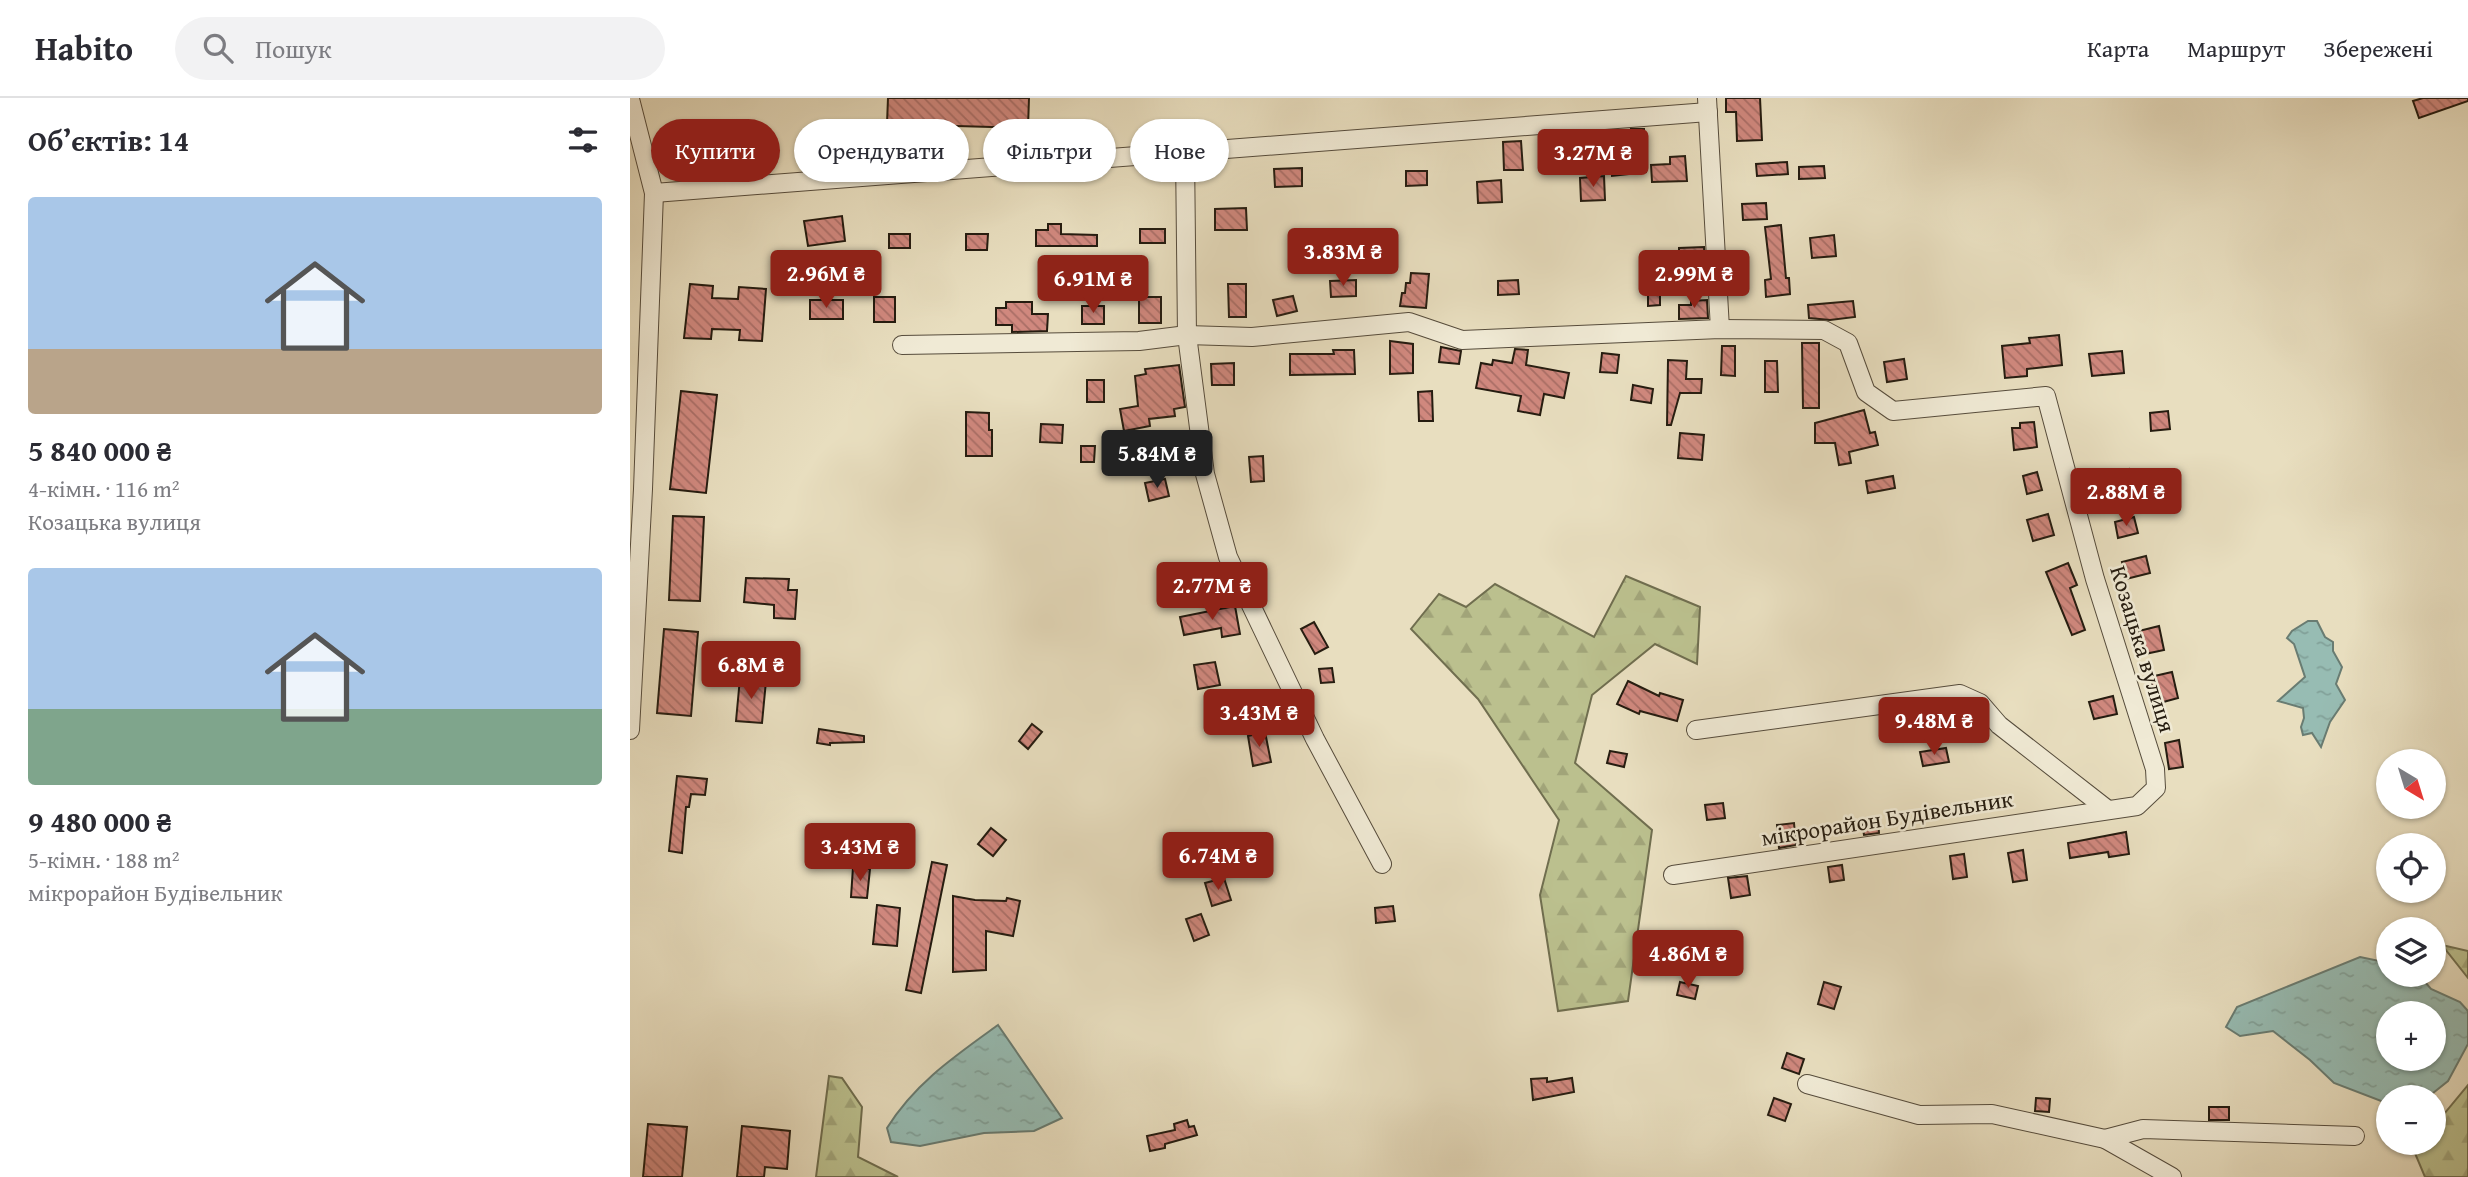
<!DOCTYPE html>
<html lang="uk">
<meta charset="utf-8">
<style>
:root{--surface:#fff;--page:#f2f2f3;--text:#2b2b33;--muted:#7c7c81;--line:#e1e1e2;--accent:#8f2418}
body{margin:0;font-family:"Gentium Book Plus",serif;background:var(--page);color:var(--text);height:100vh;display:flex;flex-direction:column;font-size:26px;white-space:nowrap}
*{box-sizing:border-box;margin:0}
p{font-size:23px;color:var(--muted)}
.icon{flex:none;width:38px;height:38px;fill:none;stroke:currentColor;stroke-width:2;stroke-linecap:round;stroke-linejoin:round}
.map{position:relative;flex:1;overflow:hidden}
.side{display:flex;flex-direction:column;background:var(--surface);width:630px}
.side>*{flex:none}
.top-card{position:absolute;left:21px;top:21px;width:665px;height:63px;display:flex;gap:14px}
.needle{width:46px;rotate:142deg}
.fabs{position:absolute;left:1746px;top:651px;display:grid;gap:14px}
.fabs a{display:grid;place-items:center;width:70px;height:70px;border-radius:50%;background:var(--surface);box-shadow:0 2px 5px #0004;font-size:35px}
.price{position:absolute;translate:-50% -60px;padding:0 16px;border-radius:7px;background:var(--accent);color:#fff;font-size:23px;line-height:46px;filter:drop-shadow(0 2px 4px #0008)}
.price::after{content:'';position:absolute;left:50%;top:42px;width:21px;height:16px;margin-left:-10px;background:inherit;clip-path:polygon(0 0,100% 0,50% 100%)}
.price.selected{background:#222;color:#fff}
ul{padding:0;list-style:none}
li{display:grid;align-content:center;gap:14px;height:371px;padding:0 28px}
li span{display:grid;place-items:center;height:217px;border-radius:7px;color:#555}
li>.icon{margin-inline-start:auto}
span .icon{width:126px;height:126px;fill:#fffc;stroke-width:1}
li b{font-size:30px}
h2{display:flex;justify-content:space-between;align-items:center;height:84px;padding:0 28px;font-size:30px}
.pill{padding:0 24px;border-radius:32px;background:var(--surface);box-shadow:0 2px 5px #0004;font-size:24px;line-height:63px}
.pill.selected{background:var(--accent);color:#fff}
header{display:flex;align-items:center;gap:42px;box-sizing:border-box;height:98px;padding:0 35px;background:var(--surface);border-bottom:2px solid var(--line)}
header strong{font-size:33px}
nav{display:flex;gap:38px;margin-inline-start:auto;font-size:24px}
.search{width:490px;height:63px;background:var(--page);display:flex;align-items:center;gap:18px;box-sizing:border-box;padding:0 24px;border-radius:38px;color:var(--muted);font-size:26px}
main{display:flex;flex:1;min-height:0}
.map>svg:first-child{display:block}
.forest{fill:url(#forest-firs);stroke:#706e4f;stroke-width:2}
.water{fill:url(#water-ripples);stroke:#697c72;stroke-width:2;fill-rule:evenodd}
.building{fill:url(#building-back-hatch);stroke:#251c10;stroke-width:2}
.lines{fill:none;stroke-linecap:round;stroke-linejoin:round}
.minor-casing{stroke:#564c3c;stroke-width:20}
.minor{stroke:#f0ead5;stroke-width:18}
.labels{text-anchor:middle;stroke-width:5;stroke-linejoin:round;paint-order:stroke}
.street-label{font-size:23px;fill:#251c10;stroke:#f0ead5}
</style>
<header>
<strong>Habito</strong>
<div class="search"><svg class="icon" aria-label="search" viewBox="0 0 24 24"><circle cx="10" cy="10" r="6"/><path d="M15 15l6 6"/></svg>Пошук</div>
<nav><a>Карта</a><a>Маршрут</a><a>Збережені</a></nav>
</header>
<main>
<section class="side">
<h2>Об’єктів: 14<svg class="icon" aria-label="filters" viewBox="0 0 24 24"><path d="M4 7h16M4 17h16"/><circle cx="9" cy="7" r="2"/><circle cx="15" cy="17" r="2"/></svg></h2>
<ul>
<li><span style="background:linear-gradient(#a9c7e8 70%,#b9a48a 0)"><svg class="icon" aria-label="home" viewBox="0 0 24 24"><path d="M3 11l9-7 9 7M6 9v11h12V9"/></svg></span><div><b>5 840 000 ₴</b><p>4-кімн. · 116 m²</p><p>Козацька вулиця</p></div></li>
<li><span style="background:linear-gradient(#a9c7e8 65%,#7fa58c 0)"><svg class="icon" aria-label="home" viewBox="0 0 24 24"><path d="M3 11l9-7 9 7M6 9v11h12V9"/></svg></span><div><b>9 480 000 ₴</b><p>5-кімн. · 188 m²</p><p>мікрорайон Будівельник</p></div></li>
</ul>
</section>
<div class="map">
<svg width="1838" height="1079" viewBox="0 0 1838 1079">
<defs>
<pattern id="forest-firs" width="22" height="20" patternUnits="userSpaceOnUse" patternTransform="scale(1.75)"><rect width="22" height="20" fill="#bbc08e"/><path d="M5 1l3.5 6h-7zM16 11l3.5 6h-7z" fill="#a1a479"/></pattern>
<pattern id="water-ripples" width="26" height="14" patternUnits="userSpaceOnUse" patternTransform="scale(1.75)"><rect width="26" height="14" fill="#97bcb3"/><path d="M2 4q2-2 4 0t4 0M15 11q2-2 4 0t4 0" fill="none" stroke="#82a199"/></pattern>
<pattern id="building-back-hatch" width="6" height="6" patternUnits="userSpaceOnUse" patternTransform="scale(1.75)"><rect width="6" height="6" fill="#d0887e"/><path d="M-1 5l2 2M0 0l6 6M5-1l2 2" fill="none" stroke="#a96e66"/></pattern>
</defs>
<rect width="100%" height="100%" fill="#e8debf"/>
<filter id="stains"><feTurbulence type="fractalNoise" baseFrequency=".00286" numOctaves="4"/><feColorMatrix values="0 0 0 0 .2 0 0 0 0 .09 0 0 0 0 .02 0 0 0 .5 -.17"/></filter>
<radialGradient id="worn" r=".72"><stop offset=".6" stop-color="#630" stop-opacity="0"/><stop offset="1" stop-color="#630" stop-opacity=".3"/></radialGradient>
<g class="forest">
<polygon points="996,478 1070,509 1067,566 1025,546 962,597 945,665 1022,732 998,903 928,913 910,797 929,722 848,601 781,531 809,496 836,509 865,486 964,539"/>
<polygon points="1812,847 1838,853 1838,880"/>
<polygon points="199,978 212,980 232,1009 228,1059 268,1079 186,1079"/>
<polygon points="1838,987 1838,1079 1795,1079 1784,1053 1791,1045 1804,1045 1804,1028"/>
</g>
<g class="water">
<polygon points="1678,523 1687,523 1695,539 1703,544 1703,553 1712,569 1706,586 1715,602 1700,624 1691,649 1682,635 1673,637 1671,629 1674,620 1673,610 1648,603 1675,579 1664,546 1657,540 1662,533"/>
<path d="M1730,859L1759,865V877H1789L1801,891L1830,904L1838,913V946L1818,983L1798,999H1759V1006L1704,985L1680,962L1643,933L1610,938L1596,929L1607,909ZM1759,915H1804V961H1759Z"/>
<path d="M368,927L432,1020L404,1033L354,1035L290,1048L261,1044L257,1030C285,985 325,958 368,927Z"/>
</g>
<g class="building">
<polygon points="258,0 399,0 398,30 257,26"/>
<polygon points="1096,0 1130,0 1132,42 1107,43 1106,14 1096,14"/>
<polygon points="1793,0 1838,0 1838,3 1789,20 1783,3"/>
<polygon points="1001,31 1014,31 1016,74 982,78 981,52 1002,51"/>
<polygon points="891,43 893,72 874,72 873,44"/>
<polygon points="1055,58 1057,83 1022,84 1021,67 1040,66 1040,59"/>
<polygon points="1157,64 1158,76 1127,78 1126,66"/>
<polygon points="1194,68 1195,80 1169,81 1169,69"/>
<polygon points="672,70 672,88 645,89 644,71"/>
<polygon points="776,73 797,73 797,87 776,88"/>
<polygon points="974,78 975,102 951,103 950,80"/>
<polygon points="871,82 872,104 848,105 847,84"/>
<polygon points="1136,105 1137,121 1113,122 1112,106"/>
<polygon points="616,110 617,132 585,132 585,111"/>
<polygon points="212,118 215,143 178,148 174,123"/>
<polygon points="418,126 431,126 431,136 467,137 467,148 406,148 406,132 418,132"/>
<polygon points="1151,127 1156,180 1159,180 1160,196 1136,199 1135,182 1141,181 1135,129"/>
<rect x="510" y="131" width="25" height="14"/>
<rect x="259" y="136" width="21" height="14"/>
<polygon points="336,136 358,136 357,152 336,152"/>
<polygon points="1204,137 1206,158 1182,160 1180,140"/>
<polygon points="1074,149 1075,165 1049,166 1049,150"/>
<polygon points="781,175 799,176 796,210 770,208 772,195 775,195 776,185 780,185"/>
<polygon points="726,182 726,198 701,199 700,183"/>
<polygon points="888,182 889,196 868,197 868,183"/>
<polygon points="60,186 83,188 82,200 108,201 109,189 136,191 132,243 109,242 110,232 82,231 81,241 54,240"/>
<polygon points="598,186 616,186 616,219 599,219"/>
<polygon points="1030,192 1030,207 1018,208 1018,193"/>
<polygon points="663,198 667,213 647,218 643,202"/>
<rect x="244" y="199" width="21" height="25"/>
<rect x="509" y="199" width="22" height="26"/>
<rect x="180" y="202" width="33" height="19"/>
<polygon points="1077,202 1078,220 1049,221 1049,207 1061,207 1061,203"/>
<polygon points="1223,203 1225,219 1200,222 1179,220 1178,207"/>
<polygon points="376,204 402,204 402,216 418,216 417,233 382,234 382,227 366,227 366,210 376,210"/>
<rect x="452" y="208" width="22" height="18"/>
<polygon points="1429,237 1432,267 1397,271 1397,278 1375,280 1372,248 1400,245 1399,240"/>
<polygon points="760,243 783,246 783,275 760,276"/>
<polygon points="1172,245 1189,245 1189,310 1173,310"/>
<polygon points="1092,248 1105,248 1105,278 1091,277"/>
<polygon points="811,249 831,253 829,266 809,264"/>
<polygon points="885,251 898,252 896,267 939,275 934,300 914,296 910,317 888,313 891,298 846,290 851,265 862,267 863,262 882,265"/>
<polygon points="703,252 724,252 725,276 660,277 660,256 704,256"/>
<polygon points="1492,253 1494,275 1462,278 1459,256"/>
<polygon points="972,255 989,257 987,275 970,274"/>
<polygon points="1274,261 1277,281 1257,284 1254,264"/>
<polygon points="1038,262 1057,263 1056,281 1072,281 1071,295 1050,295 1041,327 1037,327"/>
<polygon points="1135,263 1147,263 1148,294 1135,294"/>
<polygon points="604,265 604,287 582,287 581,266"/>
<polygon points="549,267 555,309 544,311 545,318 519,321 520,328 494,333 490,311 508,308 505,278 516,276 515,271"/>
<rect x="457" y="282" width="17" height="22"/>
<polygon points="1003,287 1023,291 1021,305 1001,302"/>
<polygon points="51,293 87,297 76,395 40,391"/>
<polygon points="802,293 803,323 789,323 788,294"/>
<polygon points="1234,312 1240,335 1245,334 1248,347 1219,354 1221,365 1209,367 1205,345 1185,345 1185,325"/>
<polygon points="1538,313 1540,331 1521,333 1520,315"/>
<polygon points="336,314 359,315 359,332 362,332 362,358 336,358"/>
<polygon points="1404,324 1407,349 1384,352 1382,330 1390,330 1390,325"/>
<polygon points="411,326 433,327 432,345 410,344"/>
<polygon points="1050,335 1074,337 1072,362 1048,360"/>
<polygon points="451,348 465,348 464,364 451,364"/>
<polygon points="633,358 634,383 621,384 619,359"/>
<polygon points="1499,371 1504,391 1482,396 1479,382 1488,379 1487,374"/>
<polygon points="1407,374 1412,392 1397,396 1393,378"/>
<polygon points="1263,378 1265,390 1238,395 1236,383"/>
<polygon points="535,381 539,398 519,403 515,385"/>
<polygon points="1418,416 1424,437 1403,443 1397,422"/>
<polygon points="43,418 74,419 70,503 39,502"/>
<polygon points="1504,419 1508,435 1488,440 1485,424"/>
<polygon points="1516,458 1520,475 1496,481 1492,464"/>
<polygon points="1438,465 1447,487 1440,490 1455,532 1442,537 1416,474"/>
<polygon points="116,480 159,481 158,492 167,492 165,521 144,520 144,507 114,504"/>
<polygon points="600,490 608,506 595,508 592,492"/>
<polygon points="605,508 610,536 592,539 591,530 554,537 550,519"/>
<polygon points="684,524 698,549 685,556 671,531"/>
<polygon points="1529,528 1534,552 1515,556 1509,533"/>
<polygon points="34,531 68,534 61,618 27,615"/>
<polygon points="585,564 590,587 568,591 564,567"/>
<polygon points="702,570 704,584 691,585 689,571"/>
<polygon points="1542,574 1548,600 1526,606 1520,579"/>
<polygon points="110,580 136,583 132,625 106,623"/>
<polygon points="998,583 1029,598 1030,595 1053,602 1047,623 1010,613 1009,616 987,606"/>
<polygon points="1483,598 1487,616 1464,621 1459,604"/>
<polygon points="1315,616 1317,628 1304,630 1302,618"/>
<polygon points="402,626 412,634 398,651 389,643"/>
<polygon points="189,631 234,638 234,644 200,645 200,647 187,645"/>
<polygon points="635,634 641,664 623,668 618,638"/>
<polygon points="1549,642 1553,669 1539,671 1535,645"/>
<polygon points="1316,650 1319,664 1293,668 1290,654"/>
<polygon points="980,653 997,656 994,669 977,665"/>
<polygon points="47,678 77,681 75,697 61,696 59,709 56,709 52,755 39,753"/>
<polygon points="1093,705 1095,720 1077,722 1075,707"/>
<polygon points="1248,722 1249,735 1234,737 1232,725"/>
<polygon points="1164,725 1166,747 1149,750 1147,727"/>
<polygon points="361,730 376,742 363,758 348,746"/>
<polygon points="1496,734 1499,756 1479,759 1478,754 1440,760 1438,745"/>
<polygon points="1393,752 1397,782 1383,784 1378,755"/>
<polygon points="1334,756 1337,779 1323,781 1320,758"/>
<polygon points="302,764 317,767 291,895 276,892"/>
<polygon points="1212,767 1214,782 1200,784 1198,769"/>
<polygon points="223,769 240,771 237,800 221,799"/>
<polygon points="1117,778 1120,797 1101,800 1098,780"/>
<polygon points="594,780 601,802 582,808 575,785"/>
<polygon points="323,798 345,802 376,803 377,800 390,803 383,838 356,833 356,872 323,874"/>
<polygon points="247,807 270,810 267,848 243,846"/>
<polygon points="763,808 765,823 746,825 745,810"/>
<polygon points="571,816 579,837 564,843 556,821"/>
<polygon points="1050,884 1068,888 1065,901 1047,897"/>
<polygon points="1194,884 1211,889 1204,911 1188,906"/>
<polygon points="1157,955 1174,961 1169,976 1152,970"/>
<polygon points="917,980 917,984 942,980 944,994 903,1002 901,981"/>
<polygon points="1144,1000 1161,1006 1155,1023 1138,1017"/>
<polygon points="1406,1000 1420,1001 1419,1014 1405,1013"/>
<rect x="1579" y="1009" width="20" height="13"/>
<polygon points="557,1022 559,1029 564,1028 567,1037 535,1046 535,1050 520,1053 517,1038 545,1032 544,1026"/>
<polygon points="18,1026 57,1029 52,1079 13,1079"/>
<polygon points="112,1028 160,1033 157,1071 135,1069 134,1079 107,1079"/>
</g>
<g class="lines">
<defs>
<g id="minor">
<polyline points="1077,0 1090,231"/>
<polyline points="0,1 24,95 13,391 0,632"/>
<polyline points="555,54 557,237 575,376 598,459 685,641 752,766"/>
<polyline points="24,95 1078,14"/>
<polyline points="272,247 509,243 557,237 622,239 779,224 832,242 1090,231 1194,232 1218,245 1236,294 1263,313 1416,298 1465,481 1525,671 1526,690 1507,708 1043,777"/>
<polyline points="1066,632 1330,596 1350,605 1369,627 1478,712"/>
<polyline points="1177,986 1289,1017 1362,1016 1475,1041 1542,1079"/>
<polyline points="1475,1041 1513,1031 1725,1038"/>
</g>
</defs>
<use href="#minor" class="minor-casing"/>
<use href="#minor" class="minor"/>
</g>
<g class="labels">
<g class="street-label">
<text transform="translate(1513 551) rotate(73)" y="8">Козацька вулиця</text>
<text transform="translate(1257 720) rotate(-9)" y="8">мікрорайон Будівельник</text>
</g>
</g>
<rect width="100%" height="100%" filter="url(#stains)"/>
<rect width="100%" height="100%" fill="url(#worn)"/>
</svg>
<div class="fabs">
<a><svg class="needle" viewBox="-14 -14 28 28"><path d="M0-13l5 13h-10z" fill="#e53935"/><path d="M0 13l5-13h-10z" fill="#7c7c81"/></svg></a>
<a><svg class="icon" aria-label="locate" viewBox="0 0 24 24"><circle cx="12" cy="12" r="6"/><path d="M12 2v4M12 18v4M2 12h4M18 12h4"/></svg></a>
<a><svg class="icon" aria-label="layers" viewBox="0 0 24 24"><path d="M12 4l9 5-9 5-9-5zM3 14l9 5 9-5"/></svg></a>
<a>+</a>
<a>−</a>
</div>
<b class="price" style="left:963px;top:91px">3.27M ₴</b>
<b class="price" style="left:713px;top:190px">3.83M ₴</b>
<b class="price" style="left:196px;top:212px">2.96M ₴</b>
<b class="price" style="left:1064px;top:212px">2.99M ₴</b>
<b class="price" style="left:463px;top:217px">6.91M ₴</b>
<b class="price selected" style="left:527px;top:392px">5.84M ₴</b>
<b class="price" style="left:1496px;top:430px">2.88M ₴</b>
<b class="price" style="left:582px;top:524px">2.77M ₴</b>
<b class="price" style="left:121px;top:603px">6.8M ₴</b>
<b class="price" style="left:629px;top:651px">3.43M ₴</b>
<b class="price" style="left:1304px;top:659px">9.48M ₴</b>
<b class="price" style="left:230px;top:785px">3.43M ₴</b>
<b class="price" style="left:588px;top:794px">6.74M ₴</b>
<b class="price" style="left:1058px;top:892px">4.86M ₴</b>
<div class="top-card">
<a class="pill selected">Купити</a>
<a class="pill">Орендувати</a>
<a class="pill">Фільтри</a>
<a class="pill">Нове</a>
</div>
</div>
</main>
